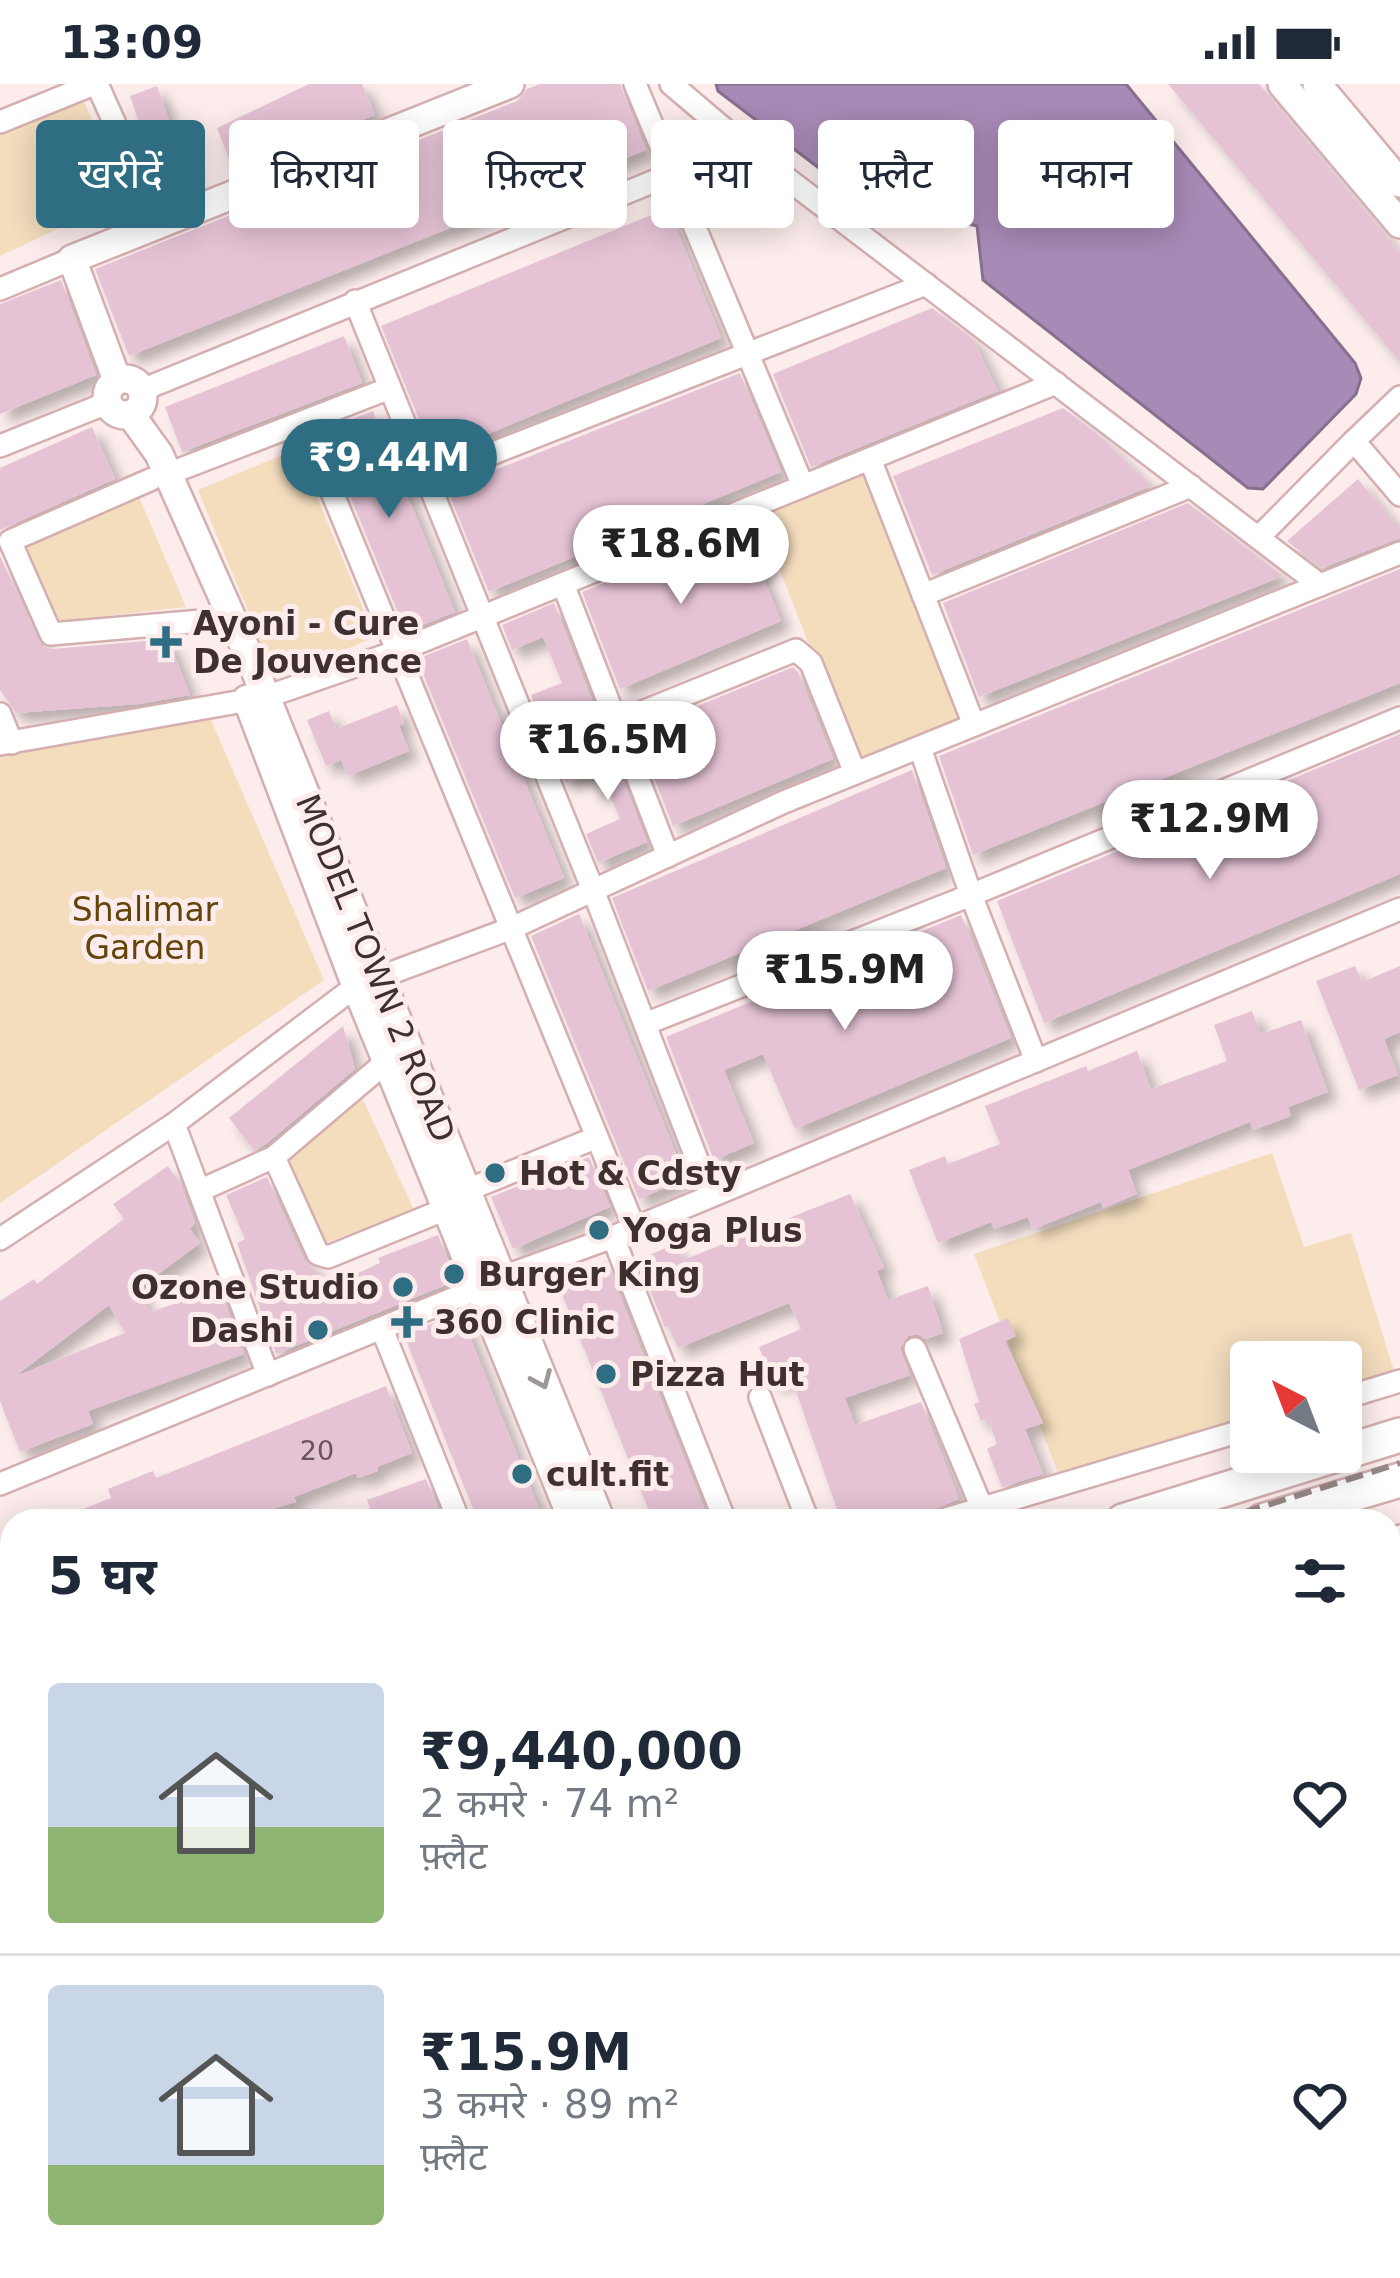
<!DOCTYPE html>
<html lang="hi">
<meta charset="utf-8">
<style>
:root{--surface:#fff;--page:#f6f6f7;--text:#1f2937;--muted:#747a83;--line:#e0e1e3;--accent:#2e6d82}
body{margin:0;font-family:"DejaVu Sans","Noto Sans Devanagari",sans-serif;background:var(--page);color:var(--text);height:100vh;display:flex;flex-direction:column;font-size:45px;white-space:nowrap}
*{box-sizing:border-box;margin:0}
p{font-size:39px;color:var(--muted)}
.icon{flex:none;width:66px;height:66px;fill:none;stroke:currentColor;stroke-width:2;stroke-linecap:round;stroke-linejoin:round}
.map{position:relative;flex:1;overflow:hidden}
.details{position:absolute;left:0px;top:1425px;width:1401px;height:771px;display:flex;flex-direction:column;background:var(--surface);border-radius:36px 36px 0 0;box-shadow:0 6px 30px #0003}
.details>*{flex:none}
.top-card{position:absolute;left:36px;top:36px;width:1329px;height:108px;display:flex;gap:24px}
.needle{width:78px;rotate:318deg}
.tools{position:absolute;left:1230px;top:1257px;display:grid;gap:24px}
.tools a{display:grid;place-items:center;width:132px;height:132px;border-radius:12px;background:var(--surface);box-shadow:0 6px 30px #0003;font-size:60px}
.price{position:absolute;translate:-50% -102px;padding:0 27px;border-radius:42px;background:#fff;color:#222;font-size:39px;line-height:78px;filter:drop-shadow(0 3px 6px #0008)}
.price::after{content:'';position:absolute;left:50%;top:72px;width:36px;height:27px;margin-left:-18px;background:inherit;clip-path:polygon(0 0,100% 0,50% 100%)}
.price.on{background:var(--accent);color:#fff}
ul{padding:0;list-style:none}
li{display:flex;align-items:center;gap:36px;height:300px;padding:0 48px}
li+li{border-top:3px solid var(--line)}
li span{display:grid;place-items:center;flex:none;width:336px;height:240px;border-radius:12px;color:#555}
li>.icon{margin-inline-start:auto}
span .icon{width:144px;height:144px;fill:#fffc;stroke-width:1}
li b{font-size:51px}
h2{display:flex;justify-content:space-between;align-items:center;height:144px;padding:0 48px;font-size:51px}
.chip{padding:0 42px;border-radius:12px;background:var(--surface);box-shadow:0 6px 30px #0003;font-size:42px;line-height:108px}
.chip.on{background:var(--accent);color:#fff}
.status{display:flex;justify-content:space-between;align-items:center;height:84px;padding:0 60px;background:var(--surface);direction:ltr}
.status svg{height:33px;fill:currentColor}
.map>svg:first-child{display:block}
.green{fill:#f3ddbd}
.water{fill:#a88ab6;stroke:#886f8e;stroke-width:3}
.building{fill:#e5c3d5;fill-rule:evenodd;filter:url(#shadow)}
.lines{fill:none;stroke-linecap:round;stroke-linejoin:round}
.minor-casing{stroke:#d5afb0;stroke-width:26}
.tertiary-casing{stroke:#d5afb0;stroke-width:32}
.primary-casing{stroke:#d5afb0;stroke-width:38}
.minor{stroke:#fff;stroke-width:21}
.tertiary{stroke:#fff;stroke-width:27}
.primary{stroke:#fff;stroke-width:33}
.rail{stroke:#988989;stroke-width:6;stroke-dasharray:18 9;stroke-linecap:butt}
.oneway{stroke:#9e9798}
.poi-dot{fill:#2e6d82;stroke:#fcecec;stroke-width:4.5}
.labels{text-anchor:middle;stroke-width:10;stroke-linejoin:round;paint-order:stroke}
.number-label{font-size:27px;fill:#685459}
.poi-label{font-size:33px;font-weight:bold;fill:#3e2f30;stroke:#fcecec;text-anchor:start}
.park-label{font-size:33px;fill:#644409;stroke:#fcecec}
.street-label{font-size:33px;fill:#3e2f30;stroke:#fcecec}
</style>
<div class="status"><b>13:09</b><svg viewBox="0 0 49 12"><path d="M0 12V9h3v3zM5 12V6h3v6zM10 12V3h3v9zM15 12V0h3v12zM26 1h20v11H26zM47 4h2v5h-2z"/></svg></div>
<div class="map">
<svg width="1400" height="2194" viewBox="0 0 1400 2194">
<defs>
<filter id="shadow"><feDropShadow dx="9" dy="9" stdDeviation="6" flood-color="#0004"/></filter>
</defs>
<rect width="100%" height="100%" fill="#fcecec"/>
<g class="green">
<polygon points="81,12 128,112 0,172 0,50"/>
<polygon points="297,365 375,553 276,595 198,406"/>
<polygon points="868,389 966,637 856,680 759,433"/>
<polygon points="138,411 186,523 51,538 14,462"/>
<polygon points="207,627 324,896 0,1119 0,670"/>
<polygon points="360,1009 414,1126 323,1160 283,1072"/>
<polygon points="1272,1069 1304,1163 1351,1149 1394,1287 1341,1304 1341,1278 1251,1278 1251,1331 1058,1389 974,1170"/>
<polygon points="84,2184 558,2184 559,2194 87,2194"/>
</g>
<polygon class="water" points="716,0 1126,0 1355,279 1361,294 1356,310 1263,405 1248,404 983,196 977,142 857,113 718,7"/>
<g class="building">
<polygon points="309,0 362,0 375,31 287,65 285,62 249,79 251,84 235,90 217,44"/>
<polygon points="540,0 620,0 646,66 129,272 95,185 517,17 527,5"/>
<polygon points="1168,0 1259,0 1356,116 1400,169 1400,278"/>
<polygon points="157,2 193,104 172,112 151,56 146,58 130,12"/>
<polygon points="668,124 721,254 434,372 381,242"/>
<polygon points="61,196 96,291 0,330 0,220"/>
<polygon points="932,224 973,255 998,307 811,383 773,290"/>
<polygon points="344,252 362,299 182,368 165,323"/>
<polygon points="740,289 781,388 489,508 447,405"/>
<polygon points="1063,324 1101,353 1151,402 932,491 893,392"/>
<polygon points="373,327 455,528 406,548 323,346"/>
<polygon points="92,343 115,395 0,446 0,384"/>
<polygon points="1358,395 1400,446 1400,454 1322,484 1287,457"/>
<polygon points="1188,419 1283,492 979,613 943,519"/>
<polygon points="742,443 781,537 620,605 582,508"/>
<polygon points="0,472 42,562 52,565 168,555 190,611 139,620 16,629 0,606"/>
<polygon points="1400,485 1400,599 973,771 939,672"/>
<polygon points="554,519 597,630 546,650 531,611 562,599 543,553 512,566 502,541"/>
<polygon points="467,555 564,794 515,814 417,575"/>
<polygon points="793,583 798,588 833,675 673,742 636,647"/>
<polygon points="397,621 404,639 399,642 409,667 348,692 341,676 326,682 307,636 329,627 336,645"/>
<polygon points="1400,650 1400,790 1044,939 997,817"/>
<polygon points="608,658 647,758 598,779 586,750 620,735 599,685 566,699 558,678"/>
<polygon points="912,686 946,784 648,907 612,814"/>
<polygon points="579,830 686,1095 639,1115 531,852"/>
<polygon points="961,831 1011,954 795,1045 763,970 724,986 754,1059 714,1076 666,953"/>
<polygon points="1355,882 1362,898 1400,882 1400,948 1384,955 1398,991 1359,1006 1316,897"/>
<polygon points="1252,927 1261,950 1301,936 1328,1008 1288,1023 1291,1032 1253,1046 1250,1038 1128,1086 1137,1110 1103,1124 1101,1118 1033,1145 1028,1133 994,1145 991,1138 938,1159 909,1086 945,1072 948,1080 1000,1060 985,1022 1086,982 1088,987 1137,967 1151,1005 1227,977 1214,941"/>
<polygon points="343,942 355,985 266,1060 254,1066 229,1034"/>
<polygon points="589,1073 610,1123 513,1165 491,1113"/>
<path d="M168,1082L180,1099L195,1139L190,1145L200,1159L137,1206L150,1228L219,1205L218,1201L244,1270L88,1327L93,1340L20,1368L0,1317V1217L34,1195L37,1200L124,1135L113,1120ZM109,1221L125,1249L19,1291L18,1290Z"/>
<polygon points="267,1093 304,1176 314,1185 319,1196 329,1192 332,1199 356,1190 380,1179 378,1174 438,1151 456,1197 276,1270 237,1159 245,1155 226,1111"/>
<polygon points="850,1110 884,1183 877,1187 888,1216 928,1202 943,1249 926,1255 918,1250 908,1252 900,1264 910,1291 845,1314 855,1341 921,1318 959,1415 907,1437 841,1437 791,1293 774,1300 759,1263 801,1245 789,1219 678,1264 668,1242 665,1244 638,1176 675,1160 683,1176"/>
<polygon points="606,1177 709,1437 653,1437 562,1210 557,1197"/>
<polygon points="460,1228 511,1356 544,1437 478,1437 451,1370 404,1251"/>
<polygon points="1008,1234 1016,1252 1005,1257 1043,1339 1025,1345 1043,1390 1002,1403 987,1365 997,1360 988,1334 981,1337 974,1320 979,1318 959,1255"/>
<polygon points="386,1302 412,1369 377,1383 378,1387 358,1394 356,1389 294,1413 296,1418 231,1437 192,1437 188,1428 165,1437 53,1437 111,1414 108,1405 153,1387 156,1394"/>
<polygon points="426,1395 441,1432 429,1437 375,1437 367,1416"/>
</g>
<g class="lines">
<defs>
<g id="minor">
<polyline points="97,0 160,140"/>
<polyline points="635,0 803,402"/>
<polyline points="671,0 743,61 1320,501 1400,469"/>
<polyline points="0,38 94,0"/>
<polyline points="0,205 72,175"/>
<polyline points="355,217 593,806 711,1112"/>
<polyline points="142,306 743,61"/>
<polyline points="304,340 634,1143"/>
<polyline points="1354,357 1400,313"/>
<polyline points="0,362 107,319"/>
<polyline points="870,375 974,641"/>
<polyline points="168,390 390,304"/>
<polyline points="152,395 10,457 51,550 213,536"/>
<polyline points="427,395 926,200"/>
<polyline points="1260,452 1354,357 1400,411"/>
<polyline points="563,500 668,772"/>
<polyline points="923,511 1191,402"/>
<polyline points="0,630 12,659"/>
<polyline points="0,660 266,613 398,567 1056,299"/>
<polyline points="538,670 796,566 811,579 855,689"/>
<polyline points="645,940 971,811 920,664"/>
<polyline points="1036,977 971,811 1400,634"/>
<polyline points="174,1040 268,1291"/>
<polyline points="274,1073 318,1170 328,1173 446,1125"/>
<polyline points="199,1107 274,1073 386,978"/>
<polyline points="465,1107 595,1054"/>
<polyline points="613,1153 725,1437"/>
<polyline points="0,1155 174,1040 356,902 512,844 784,718 1320,501"/>
<polyline points="500,1194 613,1153 1400,825"/>
<polyline points="382,1245 459,1437"/>
<polyline points="915,1265 982,1424"/>
<polyline points="760,1313 808,1437"/>
<polyline points="1341,1315 1400,1297"/>
<polyline points="0,1400 477,1205"/>
<polyline points="939,1437 1251,1344"/>
<polyline points="1389,1456 1400,1452"/>
<polyline points="0,1765 12,1760"/>
<polyline points="702,2184 703,2194"/>
<polyline points="1282,2184 1284,2194"/>
<polyline points="792,2191 824,2184"/>
<polyline points="1130,2194 1174,2184"/>
</g>
<g id="tertiary">
<polyline points="1282,0 1400,140"/>
<polyline points="1317,0 1400,99"/>
<circle cx="125" cy="313" r="18"/>
<polyline points="117,296 72,175 510,0"/>
<polyline points="131,331 159,370 255,586 601,1437"/>
<polyline points="247,615 356,902 573,1437"/>
<polyline points="590,2184 592,2194"/>
<polyline points="615,2184 616,2194"/>
</g>
<g id="primary">
<polyline points="1123,1437 1400,1351"/>
<polyline points="1262,1437 1400,1396"/>
<polyline points="0,1825 12,1820"/>
<polyline points="0,1865 12,1860"/>
</g>
</defs>
<use href="#minor" class="minor-casing"/>
<use href="#tertiary" class="tertiary-casing"/>
<use href="#primary" class="primary-casing"/>
<use href="#minor" class="minor"/>
<use href="#tertiary" class="tertiary"/>
<use href="#primary" class="primary"/>
<g class="rail">
<polyline points="1217,1437 1400,1379"/>
<polyline points="0,1846 12,1841"/>
</g>
</g>
<defs><path id="oneway-chevron" d="M-2-3.5L2.5 0L-2 3.5" fill="none" stroke-width="1.6" stroke-linecap="round" stroke-linejoin="round" transform="scale(3)"/></defs>
<use class="oneway" href="#oneway-chevron" transform="translate(542 1296) rotate(67)"/>
<g class="poi-dot">
<path d="M160 540h12v12h12v12h-12v12h-12v-12h-12v-12h12z"/>
<circle cx="495" cy="1089" r="12"/>
<circle cx="599" cy="1146" r="12"/>
<circle cx="454" cy="1190" r="12"/>
<circle cx="403" cy="1203" r="12"/>
<path d="M401 1220h12v12h12v12h-12v12h-12v-12h-12v-12h12z"/>
<circle cx="318" cy="1246" r="12"/>
<circle cx="606" cy="1290" r="12"/>
<circle cx="522" cy="1390" r="12"/>
</g>
<g class="labels">
<g class="number-label">
<text x="317" y="1376">20</text>
</g>
<g class="poi-label">
<text x="193" y="551">Ayoni - Cure<tspan x="193" dy="38">De Jouvence</tspan></text>
<text x="519" y="1101">Hot &amp; Cdsty</text>
<text x="623" y="1158">Yoga Plus</text>
<text x="478" y="1202">Burger King</text>
<text x="379" y="1215" text-anchor="end">Ozone Studio</text>
<text x="434" y="1250">360 Clinic</text>
<text x="294" y="1258" text-anchor="end">Dashi</text>
<text x="630" y="1302">Pizza Hut</text>
<text x="546" y="1402">cult.fit</text>
</g>
<g class="park-label">
<text x="145" y="837">Shalimar<tspan x="145" dy="38">Garden</tspan></text>
</g>
<g class="street-label">
<text transform="translate(376 884) rotate(68)" y="12">MODEL TOWN 2 ROAD</text>
</g>
</g>
</svg>
<div class="tools">
<a><svg class="needle" viewBox="-14 -14 28 28"><path d="M0-13l5 13h-10z" fill="#e53935"/><path d="M0 13l5-13h-10z" fill="#747a83"/></svg></a>
</div>
<b class="price on" style="left:389px;top:437px">₹9.44M</b>
<b class="price" style="left:681px;top:523px">₹18.6M</b>
<b class="price" style="left:608px;top:719px">₹16.5M</b>
<b class="price" style="left:1210px;top:798px">₹12.9M</b>
<b class="price" style="left:845px;top:949px">₹15.9M</b>
<div class="top-card">
<a class="chip on">खरीदें</a>
<a class="chip">किराया</a>
<a class="chip">फ़िल्टर</a>
<a class="chip">नया</a>
<a class="chip">फ़्लैट</a>
<a class="chip">मकान</a>
</div>
<section class="details">
<h2>5 घर<svg class="icon" aria-label="filters" viewBox="0 0 24 24"><path d="M4 7h16M4 17h16"/><circle cx="9" cy="7" r="2"/><circle cx="15" cy="17" r="2"/></svg></h2>
<ul>
<li><span style="background:linear-gradient(#c9d6e8 60%,#8fb573 0)"><svg class="icon" aria-label="home" viewBox="0 0 24 24"><path d="M3 11l9-7 9 7M6 9v11h12V9"/></svg></span><div><b>₹9,440,000</b><p>2 कमरे · 74 m²</p><p>फ़्लैट</p></div><svg class="icon" aria-label="heart" viewBox="0 0 24 24"><path d="M12 20l-8-8c-3-5 5-10 8-4 3-6 11-1 8 4z"/></svg></li>
<li><span style="background:linear-gradient(#c9d6e8 75%,#8fb573 0)"><svg class="icon" aria-label="home" viewBox="0 0 24 24"><path d="M3 11l9-7 9 7M6 9v11h12V9"/></svg></span><div><b>₹15.9M</b><p>3 कमरे · 89 m²</p><p>फ़्लैट</p></div><svg class="icon" aria-label="heart" viewBox="0 0 24 24"><path d="M12 20l-8-8c-3-5 5-10 8-4 3-6 11-1 8 4z"/></svg></li>
</ul>
</section>
</div>
